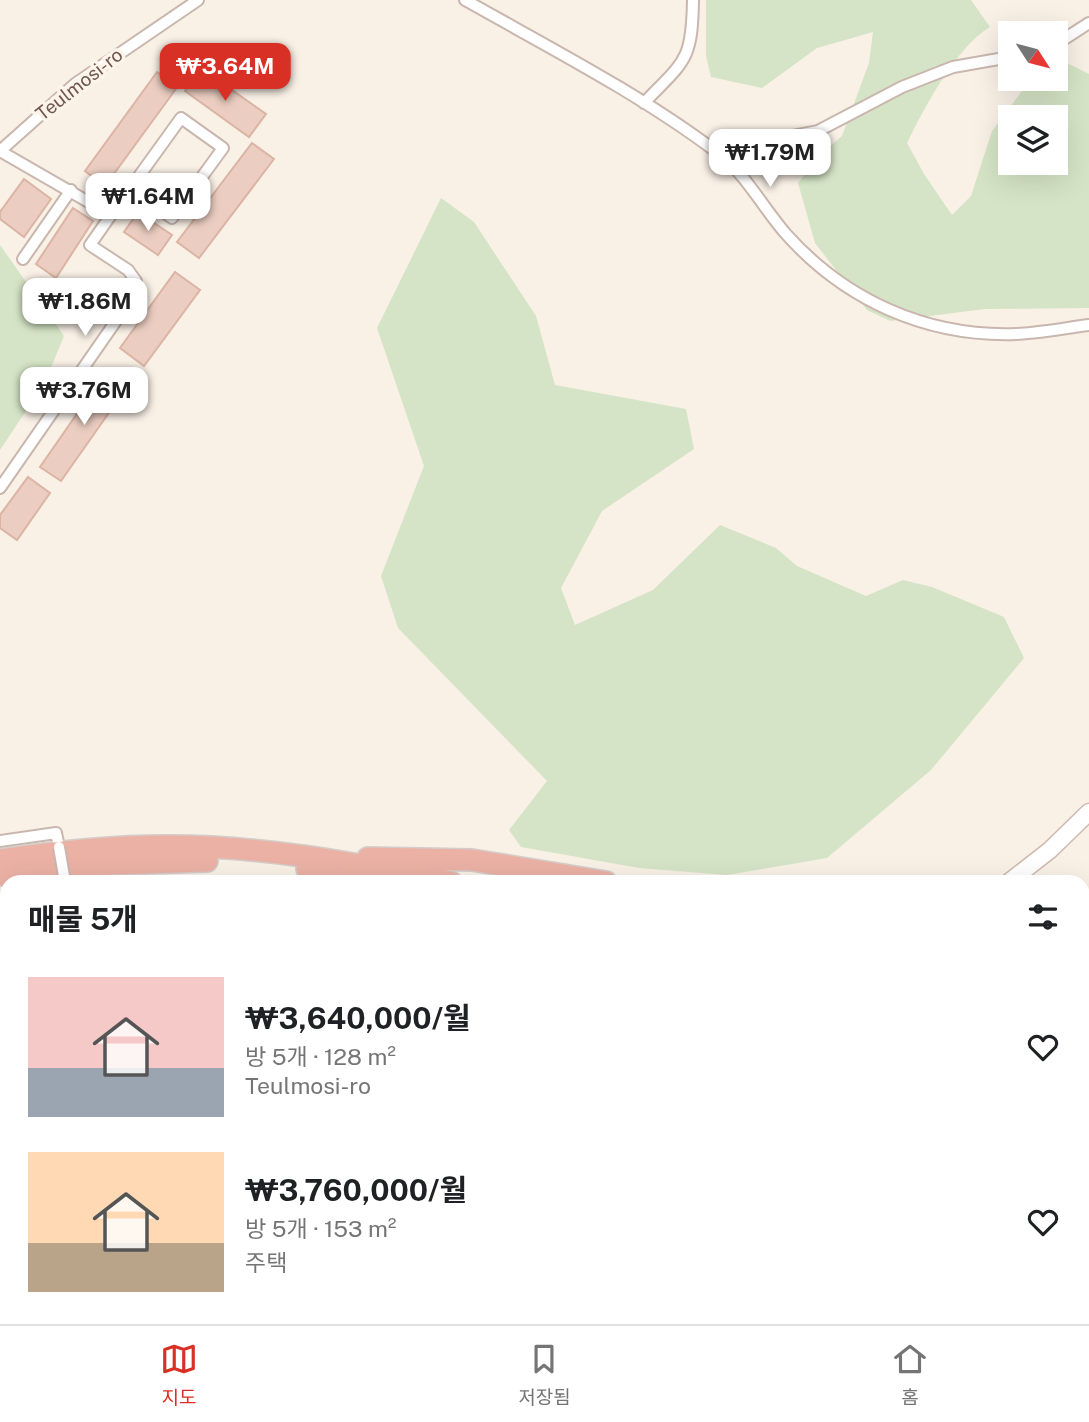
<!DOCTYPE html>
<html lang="ko">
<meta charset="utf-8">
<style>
:root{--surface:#fff;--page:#f2f2f2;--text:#202124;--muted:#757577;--line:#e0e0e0;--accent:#d93025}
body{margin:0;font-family:"Public Sans","Noto Sans KR",sans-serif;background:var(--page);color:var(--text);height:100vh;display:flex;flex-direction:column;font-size:26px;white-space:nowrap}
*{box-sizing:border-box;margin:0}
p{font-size:23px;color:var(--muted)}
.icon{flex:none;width:38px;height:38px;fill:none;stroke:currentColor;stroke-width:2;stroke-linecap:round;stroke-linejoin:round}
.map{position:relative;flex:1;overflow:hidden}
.sheet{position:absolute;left:0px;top:875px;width:1090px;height:450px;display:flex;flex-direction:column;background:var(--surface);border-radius:21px 21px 0 0;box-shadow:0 7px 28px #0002}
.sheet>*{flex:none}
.needle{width:46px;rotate:126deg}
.tools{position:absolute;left:998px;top:21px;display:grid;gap:14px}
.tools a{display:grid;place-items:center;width:70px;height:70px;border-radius:0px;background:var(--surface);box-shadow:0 7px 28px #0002;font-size:35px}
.price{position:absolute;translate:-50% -60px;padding:0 16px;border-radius:14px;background:#fff;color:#222;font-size:23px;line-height:46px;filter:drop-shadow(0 2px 4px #0008)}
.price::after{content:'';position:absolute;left:50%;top:42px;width:21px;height:16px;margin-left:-10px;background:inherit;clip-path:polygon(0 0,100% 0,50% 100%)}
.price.on{background:var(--accent);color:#fff}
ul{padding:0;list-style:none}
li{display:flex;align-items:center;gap:21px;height:175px;padding:0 28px}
li span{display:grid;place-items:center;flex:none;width:196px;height:140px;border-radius:0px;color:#555}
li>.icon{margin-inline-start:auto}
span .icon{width:84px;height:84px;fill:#fffc;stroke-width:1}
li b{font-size:30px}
h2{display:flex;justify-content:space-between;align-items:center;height:84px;padding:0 28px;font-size:30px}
.dock{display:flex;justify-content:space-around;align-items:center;height:98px;border-top:2px solid var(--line);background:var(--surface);font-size:19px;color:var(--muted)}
.dock a{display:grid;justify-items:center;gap:4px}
.dock .on{color:var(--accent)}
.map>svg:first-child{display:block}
.green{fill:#d5e4c6;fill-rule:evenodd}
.building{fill:#ebcec1;stroke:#dbb4a4;stroke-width:2}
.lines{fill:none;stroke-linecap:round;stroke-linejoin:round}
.street-casing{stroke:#c9b7ae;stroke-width:14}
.secondary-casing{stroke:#cdb9af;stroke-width:19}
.highway-casing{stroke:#d4cdca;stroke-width:24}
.street{stroke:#fff;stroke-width:10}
.secondary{stroke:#fff;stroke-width:16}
.highway{stroke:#ebb1a5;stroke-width:21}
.street-bridge-casing{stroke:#c9b7ae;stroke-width:14;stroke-linecap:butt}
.street-bridge{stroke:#fff;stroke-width:10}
.labels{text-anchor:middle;stroke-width:7;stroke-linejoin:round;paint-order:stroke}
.street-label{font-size:19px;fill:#6f574e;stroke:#fcf4eb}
</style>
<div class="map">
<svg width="1089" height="1324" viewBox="0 0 1089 1324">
<rect width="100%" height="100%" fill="#f9f0e6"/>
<g class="green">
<path d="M706,0H971L990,27C957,46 924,108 907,143L924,174L952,215L971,196L992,131L1031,79H1055V62L1061,60L1089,74V308L985,309L890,321L867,310L815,243L798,183L824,151L842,136L869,63L873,32L817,48L762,88L711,77L706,56ZM1010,117H1055V163H1010Z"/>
<polygon points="441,198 474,222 536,316 555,385 686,409 694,449 602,511 561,588 575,625 653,590 720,525 776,548 797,566 866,596 903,580 932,587 1004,617 1024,658 931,770 827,858 727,875 639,868 521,847 509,830 547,781 398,628 381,576 424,466 377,328"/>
<polygon points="0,245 64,336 45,382 0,450"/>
<polygon points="1089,1200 1089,1324 1000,1324 1008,1318 1083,1318 1083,1204"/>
</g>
<g class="building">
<polygon points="201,68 266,114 249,137 185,91"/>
<polygon points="157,72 178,86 105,186 85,171"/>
<polygon points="252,143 274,159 199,258 177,242"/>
<polygon points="24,179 51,199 24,237 0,219 0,212"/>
<polygon points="73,208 93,221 56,278 36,264"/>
<polygon points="138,212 172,235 158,255 124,232"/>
<polygon points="175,272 200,290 144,366 120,348"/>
<polygon points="106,372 127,387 61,481 40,467"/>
<polygon points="28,477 50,493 17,540 0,528 0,515"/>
</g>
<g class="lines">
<defs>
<g id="street">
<path d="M465,0C550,48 640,94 718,153C745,173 764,209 786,234C845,300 926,337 1016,334C1040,333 1065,328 1089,325"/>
<polyline points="1055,45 1089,23"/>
<path d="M644,103C685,60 692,62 693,0"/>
<polyline points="0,151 111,215 181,118 223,148 172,218 130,188"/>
<polyline points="0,151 75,84 198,0"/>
<polyline points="721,155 751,144 818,131 902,87 953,67 1010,57"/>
<polyline points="23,259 71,190"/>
<polyline points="0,488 134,295 136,281 128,270 90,245 111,215"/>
<polyline points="0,841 56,833 59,847"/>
<polyline points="0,1056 7,1040"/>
<polyline points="444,1318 446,1324"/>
</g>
<g id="secondary">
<polyline points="1009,882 1050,850 1089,812"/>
<polyline points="608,1324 612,1318"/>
</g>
<g id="highway">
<polyline points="368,858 472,860 606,882"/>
<path d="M0,860C54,852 110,846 165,846C260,845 357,864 451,882"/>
<polyline points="307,869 350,882"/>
<polyline points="0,875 81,865 207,861"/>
<polyline points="1083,1031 1089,1034"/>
<polyline points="1083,1059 1089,1060"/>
<polyline points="1083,1076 1089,1078"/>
<polyline points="1083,1093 1089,1094"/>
</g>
</defs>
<use href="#street" class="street-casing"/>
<use href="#secondary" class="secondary-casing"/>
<use href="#highway" class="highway-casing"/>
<use href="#street" class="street"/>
<use href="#secondary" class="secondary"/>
<use href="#highway" class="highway"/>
<defs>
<polyline id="street-bridge" points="59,847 65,882"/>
</defs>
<use href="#street-bridge" class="street-bridge-casing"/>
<use href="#street-bridge" class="street-bridge"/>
</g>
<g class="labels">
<g class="street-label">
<text transform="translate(79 84) rotate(-38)" y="7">Teulmosi-ro</text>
</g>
</g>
</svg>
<div class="tools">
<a><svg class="needle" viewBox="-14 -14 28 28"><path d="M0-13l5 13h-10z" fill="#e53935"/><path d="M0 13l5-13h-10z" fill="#757577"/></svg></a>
<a><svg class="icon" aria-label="layers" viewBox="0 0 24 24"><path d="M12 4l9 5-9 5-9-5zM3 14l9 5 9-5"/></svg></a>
</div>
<b class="price on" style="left:225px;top:103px">₩3.64M</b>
<b class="price" style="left:770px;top:189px">₩1.79M</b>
<b class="price" style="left:148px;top:233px">₩1.64M</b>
<b class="price" style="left:85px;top:338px">₩1.86M</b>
<b class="price" style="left:84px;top:427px">₩3.76M</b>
<section class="sheet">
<h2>매물 5개<svg class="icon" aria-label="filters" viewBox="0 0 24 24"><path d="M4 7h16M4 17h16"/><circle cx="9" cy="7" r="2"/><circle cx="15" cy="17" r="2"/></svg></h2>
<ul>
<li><span style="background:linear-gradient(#f6c9c9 65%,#9aa5b1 0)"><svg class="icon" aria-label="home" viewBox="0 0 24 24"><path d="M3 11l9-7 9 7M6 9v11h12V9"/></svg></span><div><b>₩3,640,000/월</b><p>방 5개 · 128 m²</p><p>Teulmosi-ro</p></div><svg class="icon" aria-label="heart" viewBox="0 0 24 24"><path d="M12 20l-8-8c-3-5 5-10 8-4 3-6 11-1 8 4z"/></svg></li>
<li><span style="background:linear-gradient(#ffd9b3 65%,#b9a48a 0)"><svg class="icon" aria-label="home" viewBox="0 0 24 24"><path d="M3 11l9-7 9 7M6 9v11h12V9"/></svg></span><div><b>₩3,760,000/월</b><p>방 5개 · 153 m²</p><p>주택</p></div><svg class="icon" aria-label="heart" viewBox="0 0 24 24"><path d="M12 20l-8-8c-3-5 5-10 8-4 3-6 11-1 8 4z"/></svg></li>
</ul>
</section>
</div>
<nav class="dock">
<a class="on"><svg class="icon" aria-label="map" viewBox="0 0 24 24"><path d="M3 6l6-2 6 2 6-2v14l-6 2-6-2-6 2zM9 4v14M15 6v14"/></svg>지도</a>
<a><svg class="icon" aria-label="saved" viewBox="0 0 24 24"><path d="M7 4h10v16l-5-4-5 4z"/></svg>저장됨</a>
<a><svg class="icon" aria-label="home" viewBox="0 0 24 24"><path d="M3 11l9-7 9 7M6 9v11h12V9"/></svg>홈</a>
</nav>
